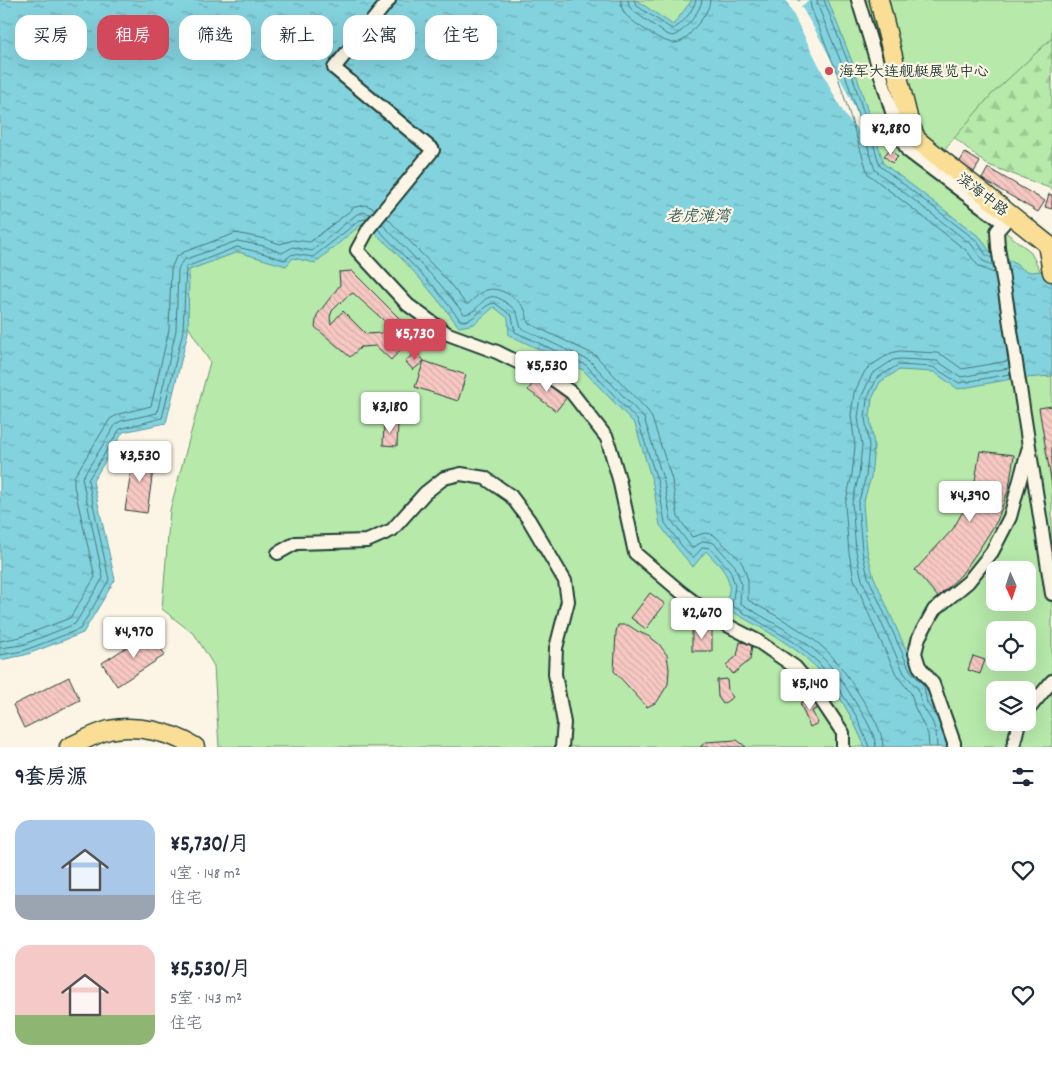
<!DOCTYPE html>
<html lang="zh">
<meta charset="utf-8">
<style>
:root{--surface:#fff;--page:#f6f6f7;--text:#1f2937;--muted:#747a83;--accent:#d1495b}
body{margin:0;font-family:Dekko,"LXGW WenKai TC",sans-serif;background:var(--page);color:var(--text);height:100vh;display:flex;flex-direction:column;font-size:19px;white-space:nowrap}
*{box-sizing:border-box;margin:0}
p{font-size:16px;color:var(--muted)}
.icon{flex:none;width:28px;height:28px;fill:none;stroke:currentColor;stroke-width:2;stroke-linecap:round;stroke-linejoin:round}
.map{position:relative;height:747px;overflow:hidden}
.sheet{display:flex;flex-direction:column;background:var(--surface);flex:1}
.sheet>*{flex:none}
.guide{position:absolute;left:15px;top:15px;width:500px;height:45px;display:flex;gap:10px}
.needle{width:32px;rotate:177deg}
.tools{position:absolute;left:986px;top:561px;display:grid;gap:10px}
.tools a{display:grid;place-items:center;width:50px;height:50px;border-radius:10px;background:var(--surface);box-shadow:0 5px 20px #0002;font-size:25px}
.price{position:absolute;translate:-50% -42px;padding:0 11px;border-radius:5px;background:#fff;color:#222;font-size:16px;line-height:32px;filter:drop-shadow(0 1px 2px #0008)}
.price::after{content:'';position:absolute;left:50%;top:30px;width:15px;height:11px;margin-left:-8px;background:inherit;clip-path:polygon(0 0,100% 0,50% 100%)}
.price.current{background:var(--accent);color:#fff}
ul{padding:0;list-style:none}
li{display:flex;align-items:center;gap:15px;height:125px;padding:0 15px}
li span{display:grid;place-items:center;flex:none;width:140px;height:100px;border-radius:15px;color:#555}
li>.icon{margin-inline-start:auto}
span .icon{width:60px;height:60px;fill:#fffc;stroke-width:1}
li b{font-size:21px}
h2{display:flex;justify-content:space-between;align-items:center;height:60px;padding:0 15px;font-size:21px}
.chip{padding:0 18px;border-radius:15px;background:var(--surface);box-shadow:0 5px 20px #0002;font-size:18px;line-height:45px}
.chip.current{background:var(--accent);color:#fff}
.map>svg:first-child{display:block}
.forest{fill:url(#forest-firs);stroke:#6a936f}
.park{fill:#b6e9aa;stroke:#6a936f;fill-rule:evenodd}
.water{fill:url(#water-ripples);stroke:#5b979b}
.pier{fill:#fcf5e5}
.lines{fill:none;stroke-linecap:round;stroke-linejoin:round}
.shore{stroke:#477978;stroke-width:1}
.building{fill:url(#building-back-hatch);stroke:#1f3d34;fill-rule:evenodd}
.minor-casing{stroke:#1f3d34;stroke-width:16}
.highway-casing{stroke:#1f3d34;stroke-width:21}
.minor{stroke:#fcf5e5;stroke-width:12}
.highway{stroke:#fbde96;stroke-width:18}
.poi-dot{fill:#d1495b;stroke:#fcf5e5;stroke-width:2}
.labels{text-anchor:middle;stroke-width:4.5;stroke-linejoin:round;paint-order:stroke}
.poi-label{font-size:15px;fill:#1f3d34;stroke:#fcf5e5;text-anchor:start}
.street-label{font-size:15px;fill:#1f3d34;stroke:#fcf5e5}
.water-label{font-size:16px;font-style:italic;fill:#335b56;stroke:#fcf5e5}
</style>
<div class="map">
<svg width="1052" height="747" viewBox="0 0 1052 747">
<defs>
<pattern id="forest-firs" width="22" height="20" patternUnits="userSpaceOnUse" patternTransform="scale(1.25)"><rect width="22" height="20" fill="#b6e9aa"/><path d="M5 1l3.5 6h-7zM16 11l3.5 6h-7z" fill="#9cc993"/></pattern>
<pattern id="water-ripples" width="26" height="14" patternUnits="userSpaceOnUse" patternTransform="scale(1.25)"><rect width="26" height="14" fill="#83d3df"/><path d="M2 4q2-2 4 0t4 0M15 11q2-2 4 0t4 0" fill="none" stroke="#6bacb6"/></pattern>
<pattern id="building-back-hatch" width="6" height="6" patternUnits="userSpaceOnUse" patternTransform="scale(1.25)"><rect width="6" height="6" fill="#f8c8c3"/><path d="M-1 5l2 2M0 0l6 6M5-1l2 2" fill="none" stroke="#d4ada8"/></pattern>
</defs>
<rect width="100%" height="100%" fill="#fcf5e5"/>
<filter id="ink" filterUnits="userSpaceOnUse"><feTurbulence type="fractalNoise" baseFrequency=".02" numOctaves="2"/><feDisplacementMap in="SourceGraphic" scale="10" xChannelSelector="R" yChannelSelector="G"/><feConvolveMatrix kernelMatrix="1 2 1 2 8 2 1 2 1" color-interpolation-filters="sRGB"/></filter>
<g filter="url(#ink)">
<polygon class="forest" points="1052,0 1052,189 986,164 936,122"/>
<path class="park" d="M5,0H1052V38L991,95L926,171L1030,251L1043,276L1052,324V747H219L214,666L195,635L162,609L170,510L210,362L34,75ZM995,570H1028V602H995ZM995,630H1028V662H995ZM995,690H1028V722H995Z"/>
<path class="water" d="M0,0H636L673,25L692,0H828L853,64L884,164L981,238L990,252L1004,256L1024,270L1031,272L1052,270V376L1011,379L958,389L934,372L899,370L880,382L872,399L870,417L874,446L871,477L863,504L867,550L873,575L914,668L928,684L932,701L942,716L947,730L948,747H865C853,719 837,688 815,666C789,641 755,625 724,607C737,579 724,571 706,551L693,567L677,548L660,525L653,484L635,424L583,370L509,335L508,318L494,307L474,324L459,327C431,290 400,253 363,223L315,263L293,258L286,266L238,252L189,270L188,332L166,423L123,432L93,481L115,580L83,633L25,655L0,660Z"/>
<polygon class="pier" points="786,0 797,0 799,2 801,0 810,0 801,6 823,44 847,92 856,111 860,132 846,117 835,97"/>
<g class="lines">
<g class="shore">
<path d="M621,0C621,5 622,10 625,14C633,23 664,44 675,43C686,42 691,31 698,24C704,16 709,10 710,0"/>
<path d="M628,0L629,6L633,11L666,34L672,36C683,34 701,11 702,0"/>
<path d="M634,0L637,6L672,29C681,27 694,9 696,0"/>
<polyline points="810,0 811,8 836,70 868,174 967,251 979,267 994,273"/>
<polyline points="817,0 818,6 843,67 875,170 972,245 983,261 993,265"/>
<polyline points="824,0 849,65 880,166 977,241 986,255 992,258"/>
<path d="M387,218L446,279L466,304H468C474,299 480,292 487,290C499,286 517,298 524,308C527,313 527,318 528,323L595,355L648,411L652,418L672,480L678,517L692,537L705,533L714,535L739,559L743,565L748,580V600C776,616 805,630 828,652C842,666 853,685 864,702C872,714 883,732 883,747"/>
<path d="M382,224L440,284L464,314C481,314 483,285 505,302C520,313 516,312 521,328L590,361L644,418L664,482L671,520L692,548L704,541L714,543L735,566L741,583L740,603C768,621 800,635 823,658C837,672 847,689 857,705C864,716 875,733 876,747"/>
<path d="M378,229L435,288L461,321C478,321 481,304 495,303L512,316L515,332L586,365L638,421L658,483L665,523L681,545L693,558L703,547L710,548L730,570L735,585L732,606L794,642L819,663L837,686L857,717L869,747"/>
<polyline points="0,641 20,637 70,618 95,577 74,486 74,477 110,419 119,414 151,406 169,330 171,269 176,257 184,252 236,233 265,239 280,244 293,240 310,242 355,207 366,205 375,209"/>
<polyline points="0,648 22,645 75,624 103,578 82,478 116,424 121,421 157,413 176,330 178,270 181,263 186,259 237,241 264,246 282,253 293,247 312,251 357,214 364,212 370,214"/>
<polyline points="0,655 23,651 80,629 109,580 88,480 120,429 162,418 183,331 186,267 237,247 262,253 284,260 293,254 313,257 360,220 366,219"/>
<polyline points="937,718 927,703 924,686 910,670 868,577 862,551 858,504 866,476 869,446 865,417 867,399 877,378 898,365 933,367 959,383 1010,374"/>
<polyline points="929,747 928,734 915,708 911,693 897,676 877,633 854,579 849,553 845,505 852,474 855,446 851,415 854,393 865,371 870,366 891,353 899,351 937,353 944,356 962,369 1008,361"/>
<polyline points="937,747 936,732 932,721 922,705 918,689 904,673 862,580 856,551 852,503 859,475 862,446 858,417 861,398 872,374 893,360 900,359 937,361 961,377 1009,368"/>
</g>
</g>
<g class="building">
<polygon points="890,149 898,157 892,163 884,156"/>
<polygon points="965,153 980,162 974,172 959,163"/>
<polygon points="988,168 1045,201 1038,212 982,179"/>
<polygon points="1049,194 1052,195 1052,209 1045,207"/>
<path d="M352,271L415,334L391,360L376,346L361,347L350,357L315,327L317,315L340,285L339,272ZM353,293L389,325L382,333L366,334L343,311L331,324L330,317L332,311L346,297Z"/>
<polygon points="417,352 424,361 413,370 405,361"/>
<polygon points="424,361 466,375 458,401 415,387"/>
<polygon points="539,375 567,397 556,411 528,390"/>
<polygon points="1052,406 1052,486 1039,408"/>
<polygon points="384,423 398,424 397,446 383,445"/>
<polygon points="980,451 1014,455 1009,488 997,521 980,548 961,575 938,597 915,570 953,529 966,506 975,481"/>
<polygon points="134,453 155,456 147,513 125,510"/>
<polygon points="650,593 665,604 646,629 631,618"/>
<polygon points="618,625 628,625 637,631 650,637 659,644 667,655 669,669 668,684 657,702 647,707 614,671 616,632"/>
<rect x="692" y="629" width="20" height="22"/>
<polygon points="150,632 165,655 117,686 102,663"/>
<polygon points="740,642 752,644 750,660 733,674 726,665 737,656"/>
<polygon points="973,656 985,660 980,674 968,670"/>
<polygon points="69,677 80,700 24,728 13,705"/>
<polygon points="727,679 728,691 733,697 723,704 718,697 717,680"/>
<polygon points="814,697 818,708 812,711 818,723 810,727 800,703"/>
<polygon points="737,740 746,747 700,747 706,742"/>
</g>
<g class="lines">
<defs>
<g id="minor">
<polyline points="389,0 334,68 433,150 369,228 357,250 408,305 448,334 497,352 554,380 572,393 607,438 619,479 635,553 682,593 719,621 756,640 795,667 813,688 843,733 843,747"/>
<polyline points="858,0 899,135 908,151 1004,223 997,231 998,247 1052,594"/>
<polyline points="278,553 296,543 367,541 392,530 425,493 444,478 461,474 485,478 511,496 529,520 565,581 568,601 556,648 555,674 564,723 562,747"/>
<polyline points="1028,710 1052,681"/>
<polyline points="954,747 954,743 933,684 919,666 915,653 919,637 934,610 968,582 992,552 1010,517 1028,450"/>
<polyline points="1013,747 1019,722"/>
</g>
<g id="highway">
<polyline points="879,0 910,125 917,140 1052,248"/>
<polyline points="1047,244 1052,272"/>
<path d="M69,747C82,741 95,734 109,730C136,724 171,732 195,747"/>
</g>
</defs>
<use href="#minor" class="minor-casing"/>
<use href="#highway" class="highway-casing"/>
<use href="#minor" class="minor"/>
<use href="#highway" class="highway"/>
</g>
</g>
<circle class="poi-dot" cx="829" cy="71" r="5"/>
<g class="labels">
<g class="poi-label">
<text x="839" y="76">海军大连舰艇展览中心</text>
</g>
<g class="street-label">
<text transform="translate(983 194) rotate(38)" y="5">滨海中路</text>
</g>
<g class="water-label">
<text x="698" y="221">老虎滩湾</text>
</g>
</g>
</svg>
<div class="tools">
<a><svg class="needle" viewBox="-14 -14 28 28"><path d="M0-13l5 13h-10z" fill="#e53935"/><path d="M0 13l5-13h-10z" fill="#747a83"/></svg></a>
<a><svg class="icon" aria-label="locate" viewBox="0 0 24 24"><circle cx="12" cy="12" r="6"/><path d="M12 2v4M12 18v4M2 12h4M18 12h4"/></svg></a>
<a><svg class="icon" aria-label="layers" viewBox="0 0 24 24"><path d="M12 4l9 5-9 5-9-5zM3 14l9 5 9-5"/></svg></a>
</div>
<b class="price" style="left:891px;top:156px">¥2,880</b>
<b class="price current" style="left:415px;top:361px">¥5,730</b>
<b class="price" style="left:547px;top:393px">¥5,530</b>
<b class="price" style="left:390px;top:434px">¥3,180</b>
<b class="price" style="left:140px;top:483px">¥3,530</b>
<b class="price" style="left:970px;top:523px">¥4,390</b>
<b class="price" style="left:702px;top:640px">¥2,670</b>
<b class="price" style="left:134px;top:659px">¥4,970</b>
<b class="price" style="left:810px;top:711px">¥5,140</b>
<div class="guide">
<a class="chip">买房</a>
<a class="chip current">租房</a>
<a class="chip">筛选</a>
<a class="chip">新上</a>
<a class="chip">公寓</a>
<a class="chip">住宅</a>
</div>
</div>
<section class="sheet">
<h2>9套房源<svg class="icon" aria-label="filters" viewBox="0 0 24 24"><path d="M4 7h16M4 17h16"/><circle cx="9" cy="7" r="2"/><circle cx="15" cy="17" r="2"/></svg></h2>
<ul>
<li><span style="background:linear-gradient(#a9c7e8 75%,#9aa5b1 0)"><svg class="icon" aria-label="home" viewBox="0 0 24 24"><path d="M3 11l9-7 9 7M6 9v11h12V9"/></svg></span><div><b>¥5,730/月</b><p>4室 · 148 m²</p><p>住宅</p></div><svg class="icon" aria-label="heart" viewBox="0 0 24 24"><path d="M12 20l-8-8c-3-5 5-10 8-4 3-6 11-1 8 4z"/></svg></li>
<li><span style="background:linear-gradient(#f6c9c9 70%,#8fb573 0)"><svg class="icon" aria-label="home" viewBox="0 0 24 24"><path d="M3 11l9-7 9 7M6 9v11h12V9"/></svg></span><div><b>¥5,530/月</b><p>5室 · 143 m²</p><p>住宅</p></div><svg class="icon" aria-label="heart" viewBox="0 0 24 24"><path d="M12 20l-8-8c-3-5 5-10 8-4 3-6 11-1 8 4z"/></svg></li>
</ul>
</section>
